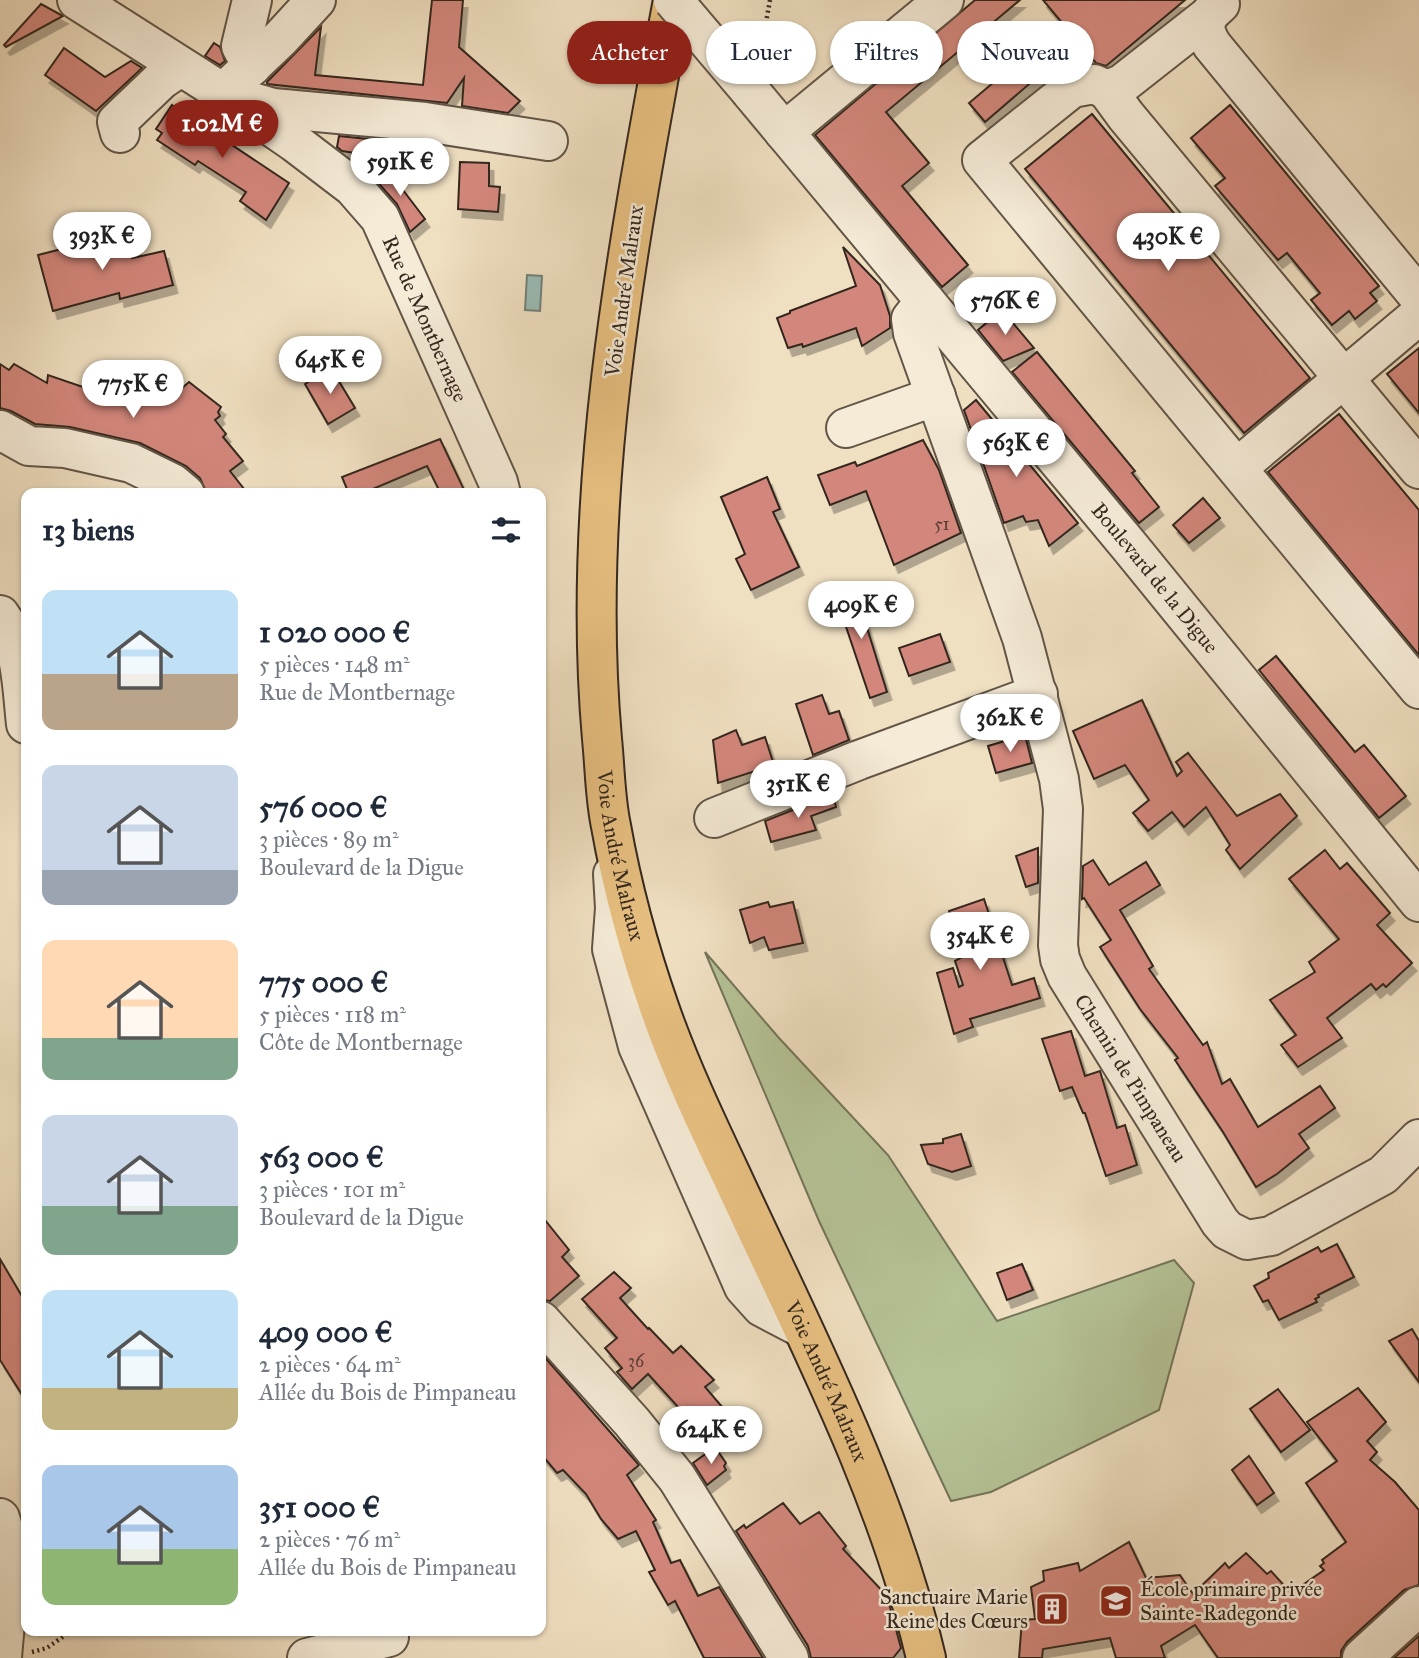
<!DOCTYPE html>
<html lang="fr">
<meta charset="utf-8">
<style>
:root{--surface:#fff;--page:#f6f6f7;--text:#1f2937;--muted:#747a83;--accent:#8f2418}
body{margin:0;font-family:"IM FELL Great Primer",serif;background:var(--page);color:var(--text);height:100vh;display:flex;flex-direction:column;font-size:26px;white-space:nowrap}
*{box-sizing:border-box;margin:0}
p{font-size:23px;color:var(--muted)}
.icon{flex:none;width:38px;height:38px;fill:none;stroke:currentColor;stroke-width:2;stroke-linecap:round;stroke-linejoin:round}
.map{position:relative;flex:1;overflow:hidden}
.panel{position:absolute;left:21px;top:488px;width:525px;height:1148px;display:flex;flex-direction:column;background:var(--surface);border-radius:14px;box-shadow:0 2px 5px #0004}
.panel>*{flex:none}
.banner{position:absolute;left:567px;top:21px;width:665px;height:63px;display:flex;gap:14px}
.price{position:absolute;translate:-50% -60px;padding:0 16px;border-radius:24px;background:#fff;color:#222;font-size:23px;line-height:46px;filter:drop-shadow(0 2px 4px #0008)}
.price::after{content:'';position:absolute;left:50%;top:42px;width:21px;height:16px;margin-left:-10px;background:inherit;clip-path:polygon(0 0,100% 0,50% 100%)}
.price.current{background:var(--accent);color:#fff}
ul{padding:0;list-style:none}
li{display:flex;align-items:center;gap:21px;height:175px;padding:0 21px}
li span{display:grid;place-items:center;flex:none;width:196px;height:140px;border-radius:14px;color:#555}
li>.icon{margin-inline-start:auto}
span .icon{width:84px;height:84px;fill:#fffc;stroke-width:1}
li b{font-size:30px}
h2{display:flex;justify-content:space-between;align-items:center;height:84px;padding:0 21px;font-size:30px}
.tag{padding:0 24px;border-radius:32px;background:var(--surface);box-shadow:0 2px 5px #0004;font-size:24px;line-height:63px}
.tag.current{background:var(--accent);color:#fff}
.map>svg:first-child{display:block}
.green{fill:#b5c397;stroke:#74755a;stroke-width:2}
.water{fill:#9abdb7;stroke:#71817a;stroke-width:2}
.building{fill:#d3877c;stroke:#33271e;stroke-width:2;filter:url(#shadow)}
.lines{fill:none;stroke-linecap:round;stroke-linejoin:round}
.minor-casing{stroke:#625547;stroke-width:42}
.major-casing{stroke:#33271e;stroke-width:42}
.path{stroke:#33271e;stroke-width:4.5;stroke-dasharray:2 3.5;stroke-linecap:butt}
.minor{stroke:#f5ebd7;stroke-width:38}
.major{stroke:#e8c081;stroke-width:38}
.minor-bridge-casing{stroke:#625547;stroke-width:42;stroke-linecap:butt}
.minor-bridge{stroke:#f5ebd7;stroke-width:38}
.labels{text-anchor:middle;stroke-width:5;stroke-linejoin:round;paint-order:stroke}
.number-label{font-size:18px;fill:#5b3f36}
.street-label{font-size:21px;fill:#33271e;stroke:#f5ebd7}
.poi-label{font-size:21px;fill:#33271e;stroke:#f5ebd7;text-anchor:start}
</style>
<div class="map">
<svg width="1419" height="1658" viewBox="0 0 1419 1658">
<defs>
<filter id="shadow"><feDropShadow dx="4.5" dy="8" stdDeviation="0" flood-color="#0004"/></filter>
</defs>
<rect width="100%" height="100%" fill="#f0e0c2"/>
<filter id="stains"><feTurbulence type="fractalNoise" baseFrequency=".00286" numOctaves="4"/><feColorMatrix values="0 0 0 0 .2 0 0 0 0 .09 0 0 0 0 .02 0 0 0 .5 -.17"/></filter>
<radialGradient id="worn" r=".72"><stop offset=".6" stop-color="#630" stop-opacity="0"/><stop offset="1" stop-color="#630" stop-opacity=".3"/></radialGradient>
<polygon class="green" points="705,952 779,1038 888,1155 997,1321 1174,1260 1194,1283 1159,1410 991,1492 951,1501 819,1221"/>
<polygon class="water" points="527,275 542,276 540,311 525,310"/>
<g class="building">
<polygon points="432,0 463,0 459,47 520,101 508,113 462,106 464,78 447,103 267,84 267,82 321,27 315,75 423,85"/>
<polygon points="975,0 1020,0 886,112 929,163 902,186 968,265 942,287 815,135"/>
<polygon points="1043,0 1185,0 1106,66 1096,63 1078,42 985,122 969,103 1063,24"/>
<polygon points="41,4 63,16 6,47 4,45"/>
<polygon points="214,43 220,47 225,61 220,65 205,56"/>
<polygon points="64,48 105,77 131,61 142,68 96,111 45,75"/>
<polygon points="172,105 289,183 266,220 240,201 246,192 198,161 195,165 157,140 162,133 156,129"/>
<polygon points="1230,105 1379,286 1370,293 1377,301 1355,319 1349,311 1332,325 1311,300 1320,293 1287,253 1278,260 1215,186 1225,178 1191,138"/>
<polygon points="1092,114 1310,378 1244,433 1025,169"/>
<polygon points="339,136 388,141 407,161 342,151 337,147"/>
<polygon points="460,162 489,163 489,186 500,187 498,212 458,209"/>
<polygon points="384,165 425,219 410,232 397,204 373,177"/>
<polygon points="134,235 138,252 133,258 164,251 173,285 120,299 119,293 53,311 38,255 105,238 106,242"/>
<polygon points="843,247 880,285 890,316 890,328 862,346 856,328 803,347 802,344 788,348 777,318 790,313 790,311 856,286"/>
<polygon points="1002,310 1034,348 1003,361 978,330"/>
<polygon points="1419,348 1419,413 1387,374"/>
<polygon points="1037,352 1135,471 1132,473 1159,507 1139,523 1012,372"/>
<polygon points="0,364 9,370 14,364 47,383 48,375 112,397 116,381 168,392 175,383 181,389 189,382 221,407 218,412 220,416 215,420 226,434 223,437 243,461 230,471 248,494 207,494 200,478 186,466 140,443 70,427 35,424 11,411 0,408"/>
<polygon points="331,368 355,408 328,424 305,384"/>
<polygon points="976,400 1078,523 1049,546 1038,520 1026,522 1023,516 1004,523 983,463 985,463 981,458 964,410"/>
<polygon points="1339,414 1419,510 1419,655 1268,472"/>
<polygon points="440,439 466,494 441,494 427,466 361,494 349,494 342,477"/>
<polygon points="923,440 939,470 961,533 894,565 866,491 830,505 818,475 855,462 857,466"/>
<polygon points="767,477 780,509 773,512 799,567 751,590 736,559 745,554 721,497"/>
<polygon points="1203,498 1220,518 1189,543 1173,525"/>
<polygon points="854,586 887,692 870,698 835,594"/>
<polygon points="940,634 950,662 909,676 899,648"/>
<polygon points="1276,656 1355,752 1364,745 1406,796 1379,818 1259,670"/>
<polygon points="822,695 829,714 839,711 849,740 813,755 796,704"/>
<polygon points="1142,700 1177,776 1182,771 1176,762 1188,753 1237,816 1280,794 1297,816 1240,869 1226,850 1230,845 1206,807 1184,827 1172,812 1148,831 1133,813 1149,800 1125,765 1094,779 1073,731"/>
<polygon points="736,730 742,745 765,737 774,765 718,783 713,740"/>
<polygon points="1025,735 1032,763 996,773 988,746"/>
<polygon points="833,794 836,807 811,816 816,830 771,842 765,821"/>
<polygon points="1038,848 1038,883 1026,887 1016,856"/>
<polygon points="1325,850 1340,869 1347,863 1390,913 1377,925 1412,963 1386,987 1383,984 1376,990 1371,984 1327,1018 1342,1038 1298,1067 1281,1045 1296,1035 1270,1000 1315,972 1309,962 1339,939 1289,879"/>
<polygon points="1093,860 1109,885 1146,862 1160,885 1120,910 1153,966 1149,969 1203,1045 1207,1042 1222,1084 1230,1079 1258,1127 1320,1086 1335,1108 1299,1134 1309,1148 1277,1174 1256,1187 1223,1132 1175,1060 1178,1058 1140,1009 1100,947 1111,940 1084,898 1082,899 1083,866"/>
<polygon points="984,899 1012,985 1034,978 1040,998 970,1019 973,1027 954,1034 937,973 953,968 959,987 963,985 955,961 964,956 949,911"/>
<polygon points="768,902 770,907 793,902 803,943 769,950 764,937 750,943 740,910"/>
<polygon points="1071,1031 1085,1076 1100,1071 1117,1128 1125,1125 1137,1165 1106,1176 1085,1113 1083,1113 1072,1087 1060,1091 1042,1039"/>
<polygon points="961,1134 971,1166 952,1172 928,1164 921,1145 943,1143 943,1139"/>
<polygon points="541,1215 569,1250 562,1257 579,1276 550,1301 541,1300"/>
<polygon points="1337,1244 1354,1277 1318,1295 1319,1297 1315,1299 1317,1302 1279,1320 1268,1300 1263,1302 1254,1286 1269,1278 1268,1273 1318,1247 1321,1252"/>
<polygon points="0,1259 26,1303 26,1401 0,1360"/>
<polygon points="1022,1264 1033,1290 1007,1300 997,1273"/>
<polygon points="614,1272 631,1288 620,1298 648,1329 649,1328 673,1353 681,1346 714,1380 705,1387 723,1408 699,1430 648,1374 632,1389 617,1372 622,1368 605,1348 617,1338 582,1299"/>
<polygon points="1412,1329 1419,1341 1419,1382 1389,1341"/>
<polygon points="541,1353 639,1465 627,1475 656,1520 653,1522 671,1563 680,1560 698,1596 719,1587 763,1658 704,1658 675,1601 668,1605 649,1572 655,1570 636,1531 618,1539 601,1519 586,1494 563,1470 557,1473 541,1454"/>
<polygon points="1358,1388 1386,1422 1367,1441 1377,1452 1370,1460 1395,1482 1419,1510 1419,1585 1404,1590 1347,1642 1341,1651 1341,1658 1218,1658 1195,1625 1161,1646 1165,1658 1116,1658 1110,1638 1043,1649 1042,1658 1019,1658 1022,1620 1035,1619 1031,1587 1044,1581 1043,1571 1078,1563 1080,1571 1129,1542 1146,1578 1180,1575 1193,1594 1225,1563 1229,1568 1246,1553 1267,1574 1271,1571 1291,1593 1324,1570 1320,1566 1324,1563 1322,1560 1346,1542 1306,1483 1337,1461 1307,1422"/>
<polygon points="1278,1389 1310,1430 1281,1452 1250,1409"/>
<polygon points="715,1447 726,1463 724,1466 726,1470 707,1485 693,1463"/>
<polygon points="1249,1456 1274,1493 1257,1505 1232,1470"/>
<polygon points="783,1503 800,1524 819,1512 846,1546 843,1549 887,1596 901,1648 893,1658 811,1658 808,1646 736,1531 744,1525 746,1528"/>
<polygon points="1419,1636 1419,1658 1394,1658"/>
</g>
<g class="lines">
<defs>
<g id="minor">
<path id="s1" d="M77,0L223,93L294,142L353,187L380,218L498,482L501,494"/>
<polyline points="252,0 241,46 252,66"/>
<path d="M1220,4C1204,17 1201,27 1212,45L1419,297"/>
<polyline points="1206,18 1122,84 1107,90 1094,84 1072,88 982,160 1419,689"/>
<polyline points="1107,90 1126,116 1419,469"/>
<path id="s2" d="M751,92L1130,547L1419,902"/>
<polyline points="223,93 281,38 316,0"/>
<polyline points="242,99 273,108 425,122 548,141"/>
<polyline points="784,132 944,0"/>
<polyline points="120,133 117,122 161,80 180,67"/>
<path id="s3" d="M925,301L911,319L913,333L1022,638L1059,779L1063,809L1058,945L1060,959L1067,976L1220,1222L1227,1230L1247,1240L1271,1236L1383,1175L1419,1139"/>
<polyline points="846,428 936,396"/>
<polyline points="0,430 29,446 65,448 131,463 172,483 185,494"/>
<polyline points="1237,468 1419,315"/>
<path d="M0,615C22,644 22,689 26,724"/>
<polyline points="714,818 859,760 1038,694"/>
<polyline points="613,874 615,908 612,949 638,1046 744,1287 762,1307 802,1328"/>
<polyline points="541,1321 632,1422 677,1478 789,1658"/>
<path d="M0,1518C15,1562 5,1613 2,1658"/>
<polyline points="307,1658 389,1637"/>
<polyline points="1362,1658 1419,1606"/>
</g>
<g id="major">
<path id="s4" d="M673,0C628,243 580,492 602,739C605,768 605,798 611,826C622,888 639,950 660,1010C680,1067 706,1122 732,1177C803,1331 888,1492 926,1658"/>
</g>
</defs>
<use href="#minor" class="minor-casing"/>
<use href="#major" class="major-casing"/>
<g class="path">
<polyline points="760,56 770,0"/>
<polyline points="32,1652 47,1648 71,1631"/>
</g>
<use href="#minor" class="minor"/>
<use href="#major" class="major"/>
<defs>
<polyline id="minor-bridge" points="673,0 751,92"/>
</defs>
<use href="#minor-bridge" class="minor-bridge-casing"/>
<use href="#minor-bridge" class="minor-bridge"/>
</g>
<defs>
<symbol id="school-square" viewBox="-11 -11 22 22"><rect x="-9" y="-9" width="18" height="18" rx="4" fill="#8f2418" stroke="#f5ebd7"/><path d="M0-5L7-2L0 1L-7-2ZM-4 1L0 2.5L4 1V4Q0 6-4 4Z" fill="#fff"/></symbol>
<symbol id="building-square" viewBox="-11 -11 22 22"><rect x="-9" y="-9" width="18" height="18" rx="4" fill="#8f2418" stroke="#f5ebd7"/><path d="M-4-6H4V6H1V3H-1V6H-4ZM-2.5-4.3h1.7v1.8h-1.7ZM.8-4.3h1.7v1.8H.8ZM-2.5-1h1.7V.8h-1.7ZM.8-1h1.7V.8H.8Z" fill="#fff"/></symbol>
</defs>
<g fill-rule="evenodd">
<use href="#school-square" x="1097" y="1582" width="38" height="38"/>
<use href="#building-square" x="1033" y="1590" width="38" height="38"/>
</g>
<g class="labels">
<g class="number-label">
<text x="942" y="530">51</text>
<text x="636" y="1367">36</text>
</g>
<g class="street-label">
<text transform="translate(624 291) rotate(-82)" y="7">Voie André Malraux</text>
<text dy="7" stroke="none"><textPath href="#s1" startOffset="485">Rue de Montbernage</textPath></text>
<text dy="7" stroke="none"><textPath href="#s2" startOffset="632">Boulevard de la Digue</textPath></text>
<text dy="7" stroke="none"><textPath href="#s4" startOffset="863">Voie André Malraux</textPath></text>
<text dy="7" stroke="none"><textPath href="#s3" startOffset="826">Chemin de Pimpaneau</textPath></text>
<text dy="7" stroke="none"><textPath href="#s4" startOffset="1430">Voie André Malraux</textPath></text>
</g>
<g class="poi-label">
<text x="1140" y="1596">École primaire privée<tspan x="1140" dy="24">Sainte-Radegonde</tspan></text>
<text x="1028" y="1604" text-anchor="end">Sanctuaire Marie<tspan x="1028" dy="24">Reine des Cœurs</tspan></text>
</g>
</g>
<rect width="100%" height="100%" filter="url(#stains)"/>
<rect width="100%" height="100%" fill="url(#worn)"/>
</svg>
<b class="price current" style="left:222px;top:160px">1.02M €</b>
<b class="price" style="left:400px;top:198px">591K €</b>
<b class="price" style="left:102px;top:272px">393K €</b>
<b class="price" style="left:1168px;top:273px">430K €</b>
<b class="price" style="left:1005px;top:337px">576K €</b>
<b class="price" style="left:330px;top:396px">645K €</b>
<b class="price" style="left:133px;top:420px">775K €</b>
<b class="price" style="left:1016px;top:479px">563K €</b>
<b class="price" style="left:861px;top:641px">409K €</b>
<b class="price" style="left:1010px;top:754px">362K €</b>
<b class="price" style="left:798px;top:820px">351K €</b>
<b class="price" style="left:980px;top:972px">354K €</b>
<b class="price" style="left:711px;top:1466px">624K €</b>
<div class="banner">
<a class="tag current">Acheter</a>
<a class="tag">Louer</a>
<a class="tag">Filtres</a>
<a class="tag">Nouveau</a>
</div>
<section class="panel">
<h2>13 biens<svg class="icon" aria-label="filters" viewBox="0 0 24 24"><path d="M4 7h16M4 17h16"/><circle cx="9" cy="7" r="2"/><circle cx="15" cy="17" r="2"/></svg></h2>
<ul>
<li><span style="background:linear-gradient(#bfe0f5 60%,#b9a48a 0)"><svg class="icon" aria-label="home" viewBox="0 0 24 24"><path d="M3 11l9-7 9 7M6 9v11h12V9"/></svg></span><div><b>1 020 000 €</b><p>5 pièces · 148 m²</p><p>Rue de Montbernage</p></div></li>
<li><span style="background:linear-gradient(#c9d6e8 75%,#9aa5b1 0)"><svg class="icon" aria-label="home" viewBox="0 0 24 24"><path d="M3 11l9-7 9 7M6 9v11h12V9"/></svg></span><div><b>576 000 €</b><p>3 pièces · 89 m²</p><p>Boulevard de la Digue</p></div></li>
<li><span style="background:linear-gradient(#ffd9b3 70%,#7fa58c 0)"><svg class="icon" aria-label="home" viewBox="0 0 24 24"><path d="M3 11l9-7 9 7M6 9v11h12V9"/></svg></span><div><b>775 000 €</b><p>5 pièces · 118 m²</p><p>Côte de Montbernage</p></div></li>
<li><span style="background:linear-gradient(#c9d6e8 65%,#7fa58c 0)"><svg class="icon" aria-label="home" viewBox="0 0 24 24"><path d="M3 11l9-7 9 7M6 9v11h12V9"/></svg></span><div><b>563 000 €</b><p>3 pièces · 101 m²</p><p>Boulevard de la Digue</p></div></li>
<li><span style="background:linear-gradient(#bfe0f5 70%,#c2b280 0)"><svg class="icon" aria-label="home" viewBox="0 0 24 24"><path d="M3 11l9-7 9 7M6 9v11h12V9"/></svg></span><div><b>409 000 €</b><p>2 pièces · 64 m²</p><p>Allée du Bois de Pimpaneau</p></div></li>
<li><span style="background:linear-gradient(#a9c7e8 60%,#8fb573 0)"><svg class="icon" aria-label="home" viewBox="0 0 24 24"><path d="M3 11l9-7 9 7M6 9v11h12V9"/></svg></span><div><b>351 000 €</b><p>2 pièces · 76 m²</p><p>Allée du Bois de Pimpaneau</p></div></li>
</ul>
</section>
</div>
